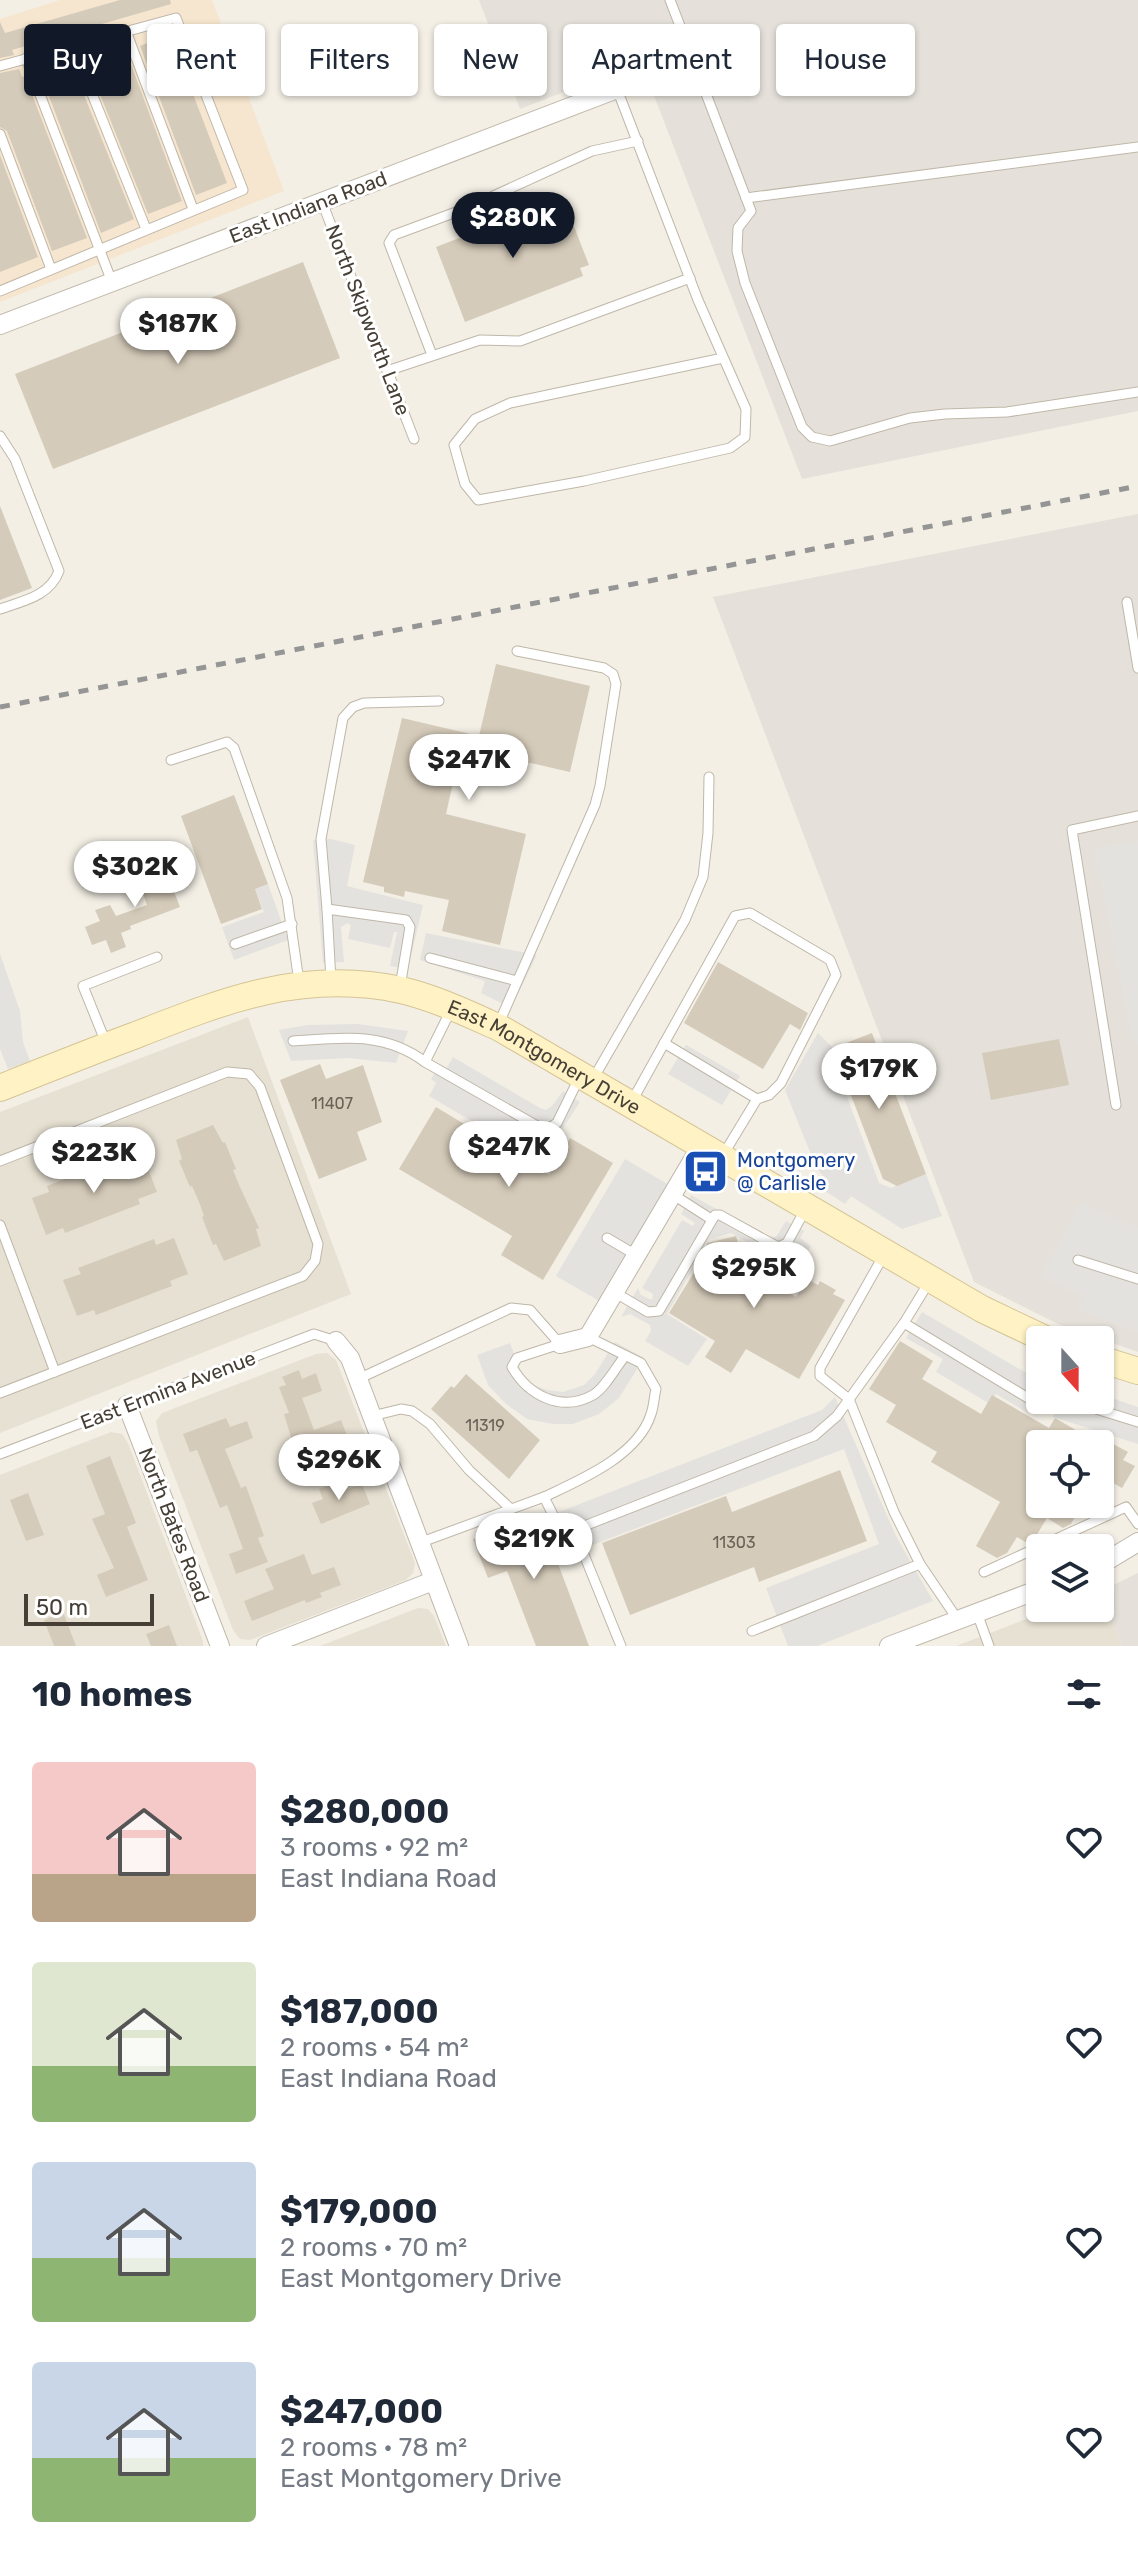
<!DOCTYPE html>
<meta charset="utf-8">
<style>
:root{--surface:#fff;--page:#f6f6f7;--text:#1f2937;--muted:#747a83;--accent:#111827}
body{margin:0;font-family:Rubik,sans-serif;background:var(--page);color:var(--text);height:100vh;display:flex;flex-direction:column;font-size:30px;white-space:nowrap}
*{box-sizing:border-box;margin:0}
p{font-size:26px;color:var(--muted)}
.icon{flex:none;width:44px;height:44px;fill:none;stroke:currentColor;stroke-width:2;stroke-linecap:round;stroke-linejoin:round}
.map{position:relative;height:1646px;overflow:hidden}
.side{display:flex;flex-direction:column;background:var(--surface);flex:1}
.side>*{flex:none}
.banner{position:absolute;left:24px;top:24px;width:1090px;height:72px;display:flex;gap:16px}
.needle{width:52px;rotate:159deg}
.controls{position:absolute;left:1026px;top:1326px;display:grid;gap:16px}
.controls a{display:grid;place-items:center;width:88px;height:88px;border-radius:8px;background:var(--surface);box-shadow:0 2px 6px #0004;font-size:40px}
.scale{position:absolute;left:24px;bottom:20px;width:130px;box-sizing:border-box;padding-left:8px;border:4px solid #463f35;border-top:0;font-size:22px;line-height:28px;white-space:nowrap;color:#463f35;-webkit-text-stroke:6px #fff;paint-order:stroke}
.price{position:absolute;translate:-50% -68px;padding:0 18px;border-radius:28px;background:#fff;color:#222;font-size:26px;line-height:52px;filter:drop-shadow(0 2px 4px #0008)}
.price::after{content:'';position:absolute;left:50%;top:48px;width:24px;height:18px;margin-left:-12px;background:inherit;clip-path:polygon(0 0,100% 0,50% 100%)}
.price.selected{background:var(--accent);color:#fff}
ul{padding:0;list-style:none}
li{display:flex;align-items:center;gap:24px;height:200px;padding:0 32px}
li span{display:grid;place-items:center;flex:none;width:224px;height:160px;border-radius:8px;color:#555}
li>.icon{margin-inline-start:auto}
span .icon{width:96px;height:96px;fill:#fffc;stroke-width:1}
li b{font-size:34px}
h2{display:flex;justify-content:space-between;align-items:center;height:96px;padding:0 32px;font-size:34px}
.tag{padding:0 28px;border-radius:8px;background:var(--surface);box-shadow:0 2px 6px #0004;font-size:28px;line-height:72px}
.tag.selected{background:var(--accent);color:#fff}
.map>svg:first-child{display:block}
.residential{fill:#e7e1d3}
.commercial{fill:#f6e6cf}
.industrial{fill:#e5e1da}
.parking{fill:#e4e2de}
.building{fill:#d5cbba}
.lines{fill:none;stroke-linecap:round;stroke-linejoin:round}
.lane-casing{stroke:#bfb7a8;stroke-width:11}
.street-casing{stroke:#bfb7a8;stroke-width:20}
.secondary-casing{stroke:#d5c494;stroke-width:28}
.lane{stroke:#fff;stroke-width:9}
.street{stroke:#fff;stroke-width:18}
.secondary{stroke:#fff2c4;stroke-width:26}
.rail{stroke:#959595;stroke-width:5;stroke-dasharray:10 10;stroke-linecap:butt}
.labels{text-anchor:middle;stroke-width:6;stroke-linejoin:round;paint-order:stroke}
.number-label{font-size:16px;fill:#6a6256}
.street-label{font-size:20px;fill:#463f35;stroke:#fff}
.transit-label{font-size:20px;fill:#164399;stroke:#fff;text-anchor:start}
</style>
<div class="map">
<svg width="1138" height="1646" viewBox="0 0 1138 1646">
<rect width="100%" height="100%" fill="#f3efe5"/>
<g class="residential">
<polygon points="248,1017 351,1294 0,1433 0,1112"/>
<polygon points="327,1353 336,1360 415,1563 413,1573 406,1580 250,1640 240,1639 233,1630 159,1436 156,1421 162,1413 316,1354"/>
<polygon points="111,1432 122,1434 128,1443 203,1641 203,1646 0,1646 0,1475"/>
<polygon points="1101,1591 1122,1646 956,1646 1055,1608 1100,1608"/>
<polygon points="418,1608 428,1609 434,1616 446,1646 320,1646"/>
</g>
<polygon class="commercial" points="60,0 212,0 284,191 0,302 0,19"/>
<g class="industrial">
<polygon points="479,0 1138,0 1138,411 802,479 641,62 520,109"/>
<polygon points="1138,514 1138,1352 1058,1324 974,1282 713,597"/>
<polygon points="1138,1573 1138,1646 1122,1646 1101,1591"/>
</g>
<g class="parking">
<polygon points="331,839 355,845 347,886 423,905 408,969 390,966 397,932 394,932 390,948 348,939 351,925 347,923 341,927 344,962 323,963 313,840"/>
<polygon points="1138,841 1138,1043 1133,1044 1095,849"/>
<polygon points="268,884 288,940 234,960 222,927 264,912 255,889"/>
<polygon points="426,933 537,955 511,1008 481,993 485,981 420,960"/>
<polygon points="0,954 20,1011 23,1042 30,1061 8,1069 0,1049"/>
<polygon points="358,1024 408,1031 396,1063 348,1058 291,1061 279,1030 307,1025"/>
<polygon points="818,1033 833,1048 830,1051 879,1183 891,1188 926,1174 942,1216 902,1229 851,1196 845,1204 825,1191 829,1184 816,1167 785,1090"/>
<polygon points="686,1045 740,1076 722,1105 668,1074"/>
<polygon points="453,1057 540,1108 546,1110 552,1106 563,1091 580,1102 541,1162 429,1096 436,1083 431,1079 439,1065 446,1069"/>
<polygon points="625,1159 669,1185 601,1302 556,1276"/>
<polygon points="691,1195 768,1238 776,1237 786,1221 804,1231 800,1238 811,1246 796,1270 731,1233 710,1239 667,1314 707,1339 688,1366 645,1341 651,1331 650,1325 630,1314 621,1317 638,1288 641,1295 652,1300 653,1294 642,1288 682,1220 693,1226 695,1223 681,1214"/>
<polygon points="1082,1202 1138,1228 1138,1332 1079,1310 1084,1297 1040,1277"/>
<polygon points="922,1312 1040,1381 1040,1392 1028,1413 996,1394 990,1404 936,1372 943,1359 906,1338"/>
<polygon points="615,1342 644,1358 619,1398 599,1414 573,1424 553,1424 527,1419 506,1404 488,1385 477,1355 510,1343 522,1374 533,1385 547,1390 563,1392 584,1385 595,1374"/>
<polygon points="1100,1394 1138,1407 1138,1444 1053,1417 1060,1400 1100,1400"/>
<polygon points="835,1397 896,1536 933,1601 817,1646 788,1646 766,1588 879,1544 844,1449 561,1557 546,1517 822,1410"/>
</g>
<g class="building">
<polygon points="120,0 170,0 171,4 12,50 14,55 0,58 0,22 5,33"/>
<polygon points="170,34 227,183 196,195 140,46"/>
<polygon points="118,44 121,53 126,51 182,201 148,214 85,57"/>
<polygon points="69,58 134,219 101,233 39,70"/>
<polygon points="19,69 22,77 25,76 87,238 52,251 7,131 0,127 0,73"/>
<polygon points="0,155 38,257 0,272"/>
<polygon points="554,201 557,209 566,206 589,265 580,268 583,276 465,322 436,247"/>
<polygon points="303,262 340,358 53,469 15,374"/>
<polygon points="0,506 32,588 0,600"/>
<polygon points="496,664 590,686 570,772 461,747 446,814 526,834 500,945 442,931 449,900 405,891 404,897 384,892 384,887 363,882 402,718 479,736"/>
<polygon points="234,795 268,884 255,889 262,909 221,924 181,816"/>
<polygon points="163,863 180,907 130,926 131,929 121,933 126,947 111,953 106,940 92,945 85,927 100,921 95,910 110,905 116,916 147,905 136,874"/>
<polygon points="718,962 808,1013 800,1030 790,1024 763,1069 684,1023"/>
<polygon points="872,1033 926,1174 897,1186 883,1179 833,1048"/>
<polygon points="1059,1039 1069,1085 991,1100 982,1053"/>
<polygon points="320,1064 326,1079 363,1065 382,1122 357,1132 367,1160 319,1179 280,1080"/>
<polygon points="436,1107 474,1130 464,1145 497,1164 506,1149 549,1174 570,1138 613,1163 543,1280 501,1255 512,1236 399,1169"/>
<polygon points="213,1125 223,1143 225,1142 236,1169 233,1170 240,1187 259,1228 256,1229 261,1246 224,1261 216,1244 213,1245 202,1217 204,1216 199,1202 192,1186 190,1187 179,1161 182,1159 176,1140"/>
<polygon points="143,1156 157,1192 138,1199 140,1204 65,1233 63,1228 46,1235 32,1198 49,1192 47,1186 122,1157 125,1163"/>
<polygon points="736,1236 738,1243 768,1260 759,1275 796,1297 807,1279 818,1285 820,1281 836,1290 833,1294 845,1300 799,1379 746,1349 731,1373 705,1357 715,1341 669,1313 706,1253 707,1243"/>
<polygon points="174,1238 188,1274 170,1281 172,1286 96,1315 94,1310 77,1316 63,1280 81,1274 78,1268 154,1239 156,1245"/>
<polygon points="900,1341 933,1361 922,1379 981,1414 992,1395 1049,1428 1055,1418 1100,1444 1040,1444 1040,1504 1082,1504 1071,1524 1063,1528 1047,1518 1033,1541 1027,1543 1017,1537 1007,1553 997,1558 976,1546 1000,1502 931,1462 937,1452 886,1422 896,1405 869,1389"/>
<polygon points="299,1370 302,1379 316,1373 322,1391 302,1398 314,1430 341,1420 349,1441 298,1460 284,1414 289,1413 279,1387 286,1385 282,1377"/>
<polygon points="466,1374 540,1440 509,1479 431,1409 451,1386 454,1388"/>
<polygon points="226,1418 230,1427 247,1421 253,1438 225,1449 241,1488 246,1486 264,1536 258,1538 268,1562 236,1574 229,1554 243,1549 227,1505 220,1508 197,1450 190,1452 183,1434"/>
<polygon points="1100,1437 1128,1452 1123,1460 1135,1466 1122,1488 1113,1483 1100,1505"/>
<polygon points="110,1456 136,1523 127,1527 148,1580 106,1597 97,1575 114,1568 92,1519 105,1514 86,1466"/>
<polygon points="840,1470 867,1541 759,1582 754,1567 630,1615 602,1543 726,1496 732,1512"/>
<polygon points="338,1482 342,1491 362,1484 370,1504 321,1524 312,1503 323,1499 319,1489"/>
<polygon points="28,1493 44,1535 26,1541 10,1500"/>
<polygon points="538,1513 554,1553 589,1646 536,1646 507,1571 488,1578 473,1539"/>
<polygon points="304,1554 312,1575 334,1567 341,1585 320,1593 322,1597 306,1603 305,1600 252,1621 244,1601 274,1589 265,1569"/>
<polygon points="63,1612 76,1646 54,1646 44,1620"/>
<polygon points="169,1625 177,1646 151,1646 146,1634"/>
</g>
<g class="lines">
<defs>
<g id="lane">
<polyline points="670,0 746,198 1138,147"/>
<polyline points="126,31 193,209"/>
<polyline points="73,46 146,229"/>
<polyline points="26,58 112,282"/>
<polyline points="0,66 176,18 243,190 0,291"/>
<polyline points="617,89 698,300 746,409 745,437 730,448 584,481 478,500 465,484 454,445 475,419 510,403 723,358"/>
<polyline points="0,134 51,269"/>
<polyline points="746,198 751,211 738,228 737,251 745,283 802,427 812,437 830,441 910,418 945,414 1007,412 1138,392"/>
<polyline points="322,202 414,439"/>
<polyline points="432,355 389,243 394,235 467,208 592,151 638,141"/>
<polyline points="387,371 480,340 520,341 690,278"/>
<path d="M0,436L15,459L59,571C50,596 23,601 0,609"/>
<polyline points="1127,602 1138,668"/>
<polyline points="171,760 227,742 234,748 287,898 299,982"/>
<polyline points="327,909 321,839 343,718 353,707 364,703 439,701"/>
<polyline points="235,944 292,924"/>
<polyline points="430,958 517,981"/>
<polyline points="331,981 327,909 406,920 410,927 400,987"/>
<polyline points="451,1010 425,1062 539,1127 549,1128 557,1123 580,1076"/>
<polyline points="499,1023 595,805 600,786 616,684 613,674 604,668 517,651"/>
<path d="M293,1041C342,1038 384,1031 425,1062"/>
<polyline points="106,1043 83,986 157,957"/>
<polyline points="664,1043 757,1099"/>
<polyline points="593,1079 685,920 703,877 708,833 709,777"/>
<polyline points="632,1101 735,916 750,913 830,960 836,975 781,1083 769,1095 757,1099 723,1155"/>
<polyline points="1116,1105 1072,830 1138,816"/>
<polyline points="0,1161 227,1072 249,1074 260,1087 318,1244 315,1261 303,1276 0,1393"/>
<polyline points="672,1194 711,1219"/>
<polyline points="0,1225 55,1372"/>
<polyline points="607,1238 636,1255"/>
<polyline points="885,1253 820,1368 820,1376 849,1399 894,1512 920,1564 958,1620"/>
<polyline points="1078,1260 1138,1279"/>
<polyline points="614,1292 648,1312 659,1311 715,1215 720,1215 778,1247 787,1243 805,1210"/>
<polyline points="904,1323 1028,1398"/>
<path d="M358,1379L511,1308L530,1310L560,1344L517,1358L512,1367C528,1395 561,1413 593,1395C605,1388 616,1367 625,1356"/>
<polyline points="1078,1400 1077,1403 1138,1422"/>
<polyline points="372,1416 401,1409 412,1411 430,1424 469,1470 511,1509"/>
<polyline points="0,1454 314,1334 336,1341"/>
<path d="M544,1497C580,1480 638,1456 651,1414C654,1406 654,1397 656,1389L641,1363L588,1337"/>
<polyline points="574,1530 621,1646"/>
<polyline points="419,1543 544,1497 559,1527 574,1530 814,1436 837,1416 904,1323 929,1282"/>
<polyline points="984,1572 1126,1507 1138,1524"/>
<polyline points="977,1613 989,1646"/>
<polyline points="752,1631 920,1564"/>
</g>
<g id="street">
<polyline points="0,325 617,89"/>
<polyline points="336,1341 350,1358 459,1646"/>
<polyline points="560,1344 588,1337 701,1146"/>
<polyline points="127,1405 220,1646"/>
<polyline points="1100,1565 1138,1542"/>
<polyline points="266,1646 433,1581"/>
<polyline points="889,1646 1040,1589"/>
</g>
<g id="secondary">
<path id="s1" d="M0,1088C45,1070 90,1052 136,1035C225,1000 303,969 401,990C435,998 466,1013 498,1027L982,1309L1047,1340"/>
<polyline points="1100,1359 1138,1371"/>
</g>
</defs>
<use href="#lane" class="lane-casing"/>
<use href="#street" class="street-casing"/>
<use href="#secondary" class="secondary-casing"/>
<use href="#lane" class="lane"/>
<use href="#street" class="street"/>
<use href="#secondary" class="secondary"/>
<polyline class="rail" points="0,707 1138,486"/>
</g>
<defs>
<symbol id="bus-square" viewBox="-11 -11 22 22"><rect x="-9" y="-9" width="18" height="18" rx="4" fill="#1a4fb4" stroke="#fff"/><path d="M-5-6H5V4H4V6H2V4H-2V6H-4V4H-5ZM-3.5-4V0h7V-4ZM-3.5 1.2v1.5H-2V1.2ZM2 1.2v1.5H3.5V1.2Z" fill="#fff"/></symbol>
</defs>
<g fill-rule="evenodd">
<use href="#bus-square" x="680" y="1146" width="51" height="51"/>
</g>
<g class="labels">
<g class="number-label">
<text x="332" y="1109">11407</text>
<text x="485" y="1431">11319</text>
<text x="734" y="1548">11303</text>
</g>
<g class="street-label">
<text transform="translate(308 207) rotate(-21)" y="7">East Indiana Road</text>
<text transform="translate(368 320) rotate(69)" y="7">North Skipworth Lane</text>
<text dy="7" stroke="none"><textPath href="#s1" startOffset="578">East Montgomery Drive</textPath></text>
<text transform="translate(168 1390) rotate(-21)" y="7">East Ermina Avenue</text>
<text transform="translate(174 1525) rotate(69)" y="7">North Bates Road</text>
</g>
<g class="transit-label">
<text x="737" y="1167">Montgomery<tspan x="737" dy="23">@ Carlisle</tspan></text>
</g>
</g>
</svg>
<div class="controls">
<a><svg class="needle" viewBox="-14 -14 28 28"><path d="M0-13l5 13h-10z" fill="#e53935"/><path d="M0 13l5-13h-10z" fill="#747a83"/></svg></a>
<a><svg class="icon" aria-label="locate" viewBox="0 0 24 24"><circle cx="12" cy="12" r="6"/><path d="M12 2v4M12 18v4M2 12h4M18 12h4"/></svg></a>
<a><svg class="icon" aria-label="layers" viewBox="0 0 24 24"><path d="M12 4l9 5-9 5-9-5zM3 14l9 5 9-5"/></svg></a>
</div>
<div class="scale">50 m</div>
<b class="price selected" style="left:513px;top:260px">$280K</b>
<b class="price" style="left:178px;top:366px">$187K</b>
<b class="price" style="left:469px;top:802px">$247K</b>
<b class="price" style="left:135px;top:909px">$302K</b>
<b class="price" style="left:879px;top:1111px">$179K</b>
<b class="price" style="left:509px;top:1189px">$247K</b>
<b class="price" style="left:94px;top:1195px">$223K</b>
<b class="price" style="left:754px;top:1310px">$295K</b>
<b class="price" style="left:339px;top:1502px">$296K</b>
<b class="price" style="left:534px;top:1581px">$219K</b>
<div class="banner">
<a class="tag selected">Buy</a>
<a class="tag">Rent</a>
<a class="tag">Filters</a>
<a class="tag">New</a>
<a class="tag">Apartment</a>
<a class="tag">House</a>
</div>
</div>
<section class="side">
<h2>10 homes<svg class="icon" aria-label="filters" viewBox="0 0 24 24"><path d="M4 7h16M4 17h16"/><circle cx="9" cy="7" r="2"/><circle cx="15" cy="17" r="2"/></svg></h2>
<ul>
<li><span style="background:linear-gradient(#f6c9c9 70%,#b9a48a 0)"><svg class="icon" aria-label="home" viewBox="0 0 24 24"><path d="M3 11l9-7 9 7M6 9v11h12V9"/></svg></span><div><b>$280,000</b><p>3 rooms · 92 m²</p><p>East Indiana Road</p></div><svg class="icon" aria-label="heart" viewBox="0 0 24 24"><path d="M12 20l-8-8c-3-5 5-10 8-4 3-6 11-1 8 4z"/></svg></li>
<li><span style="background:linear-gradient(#dfe7d0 65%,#8fb573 0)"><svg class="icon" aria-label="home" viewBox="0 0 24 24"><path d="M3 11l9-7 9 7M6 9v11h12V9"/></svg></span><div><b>$187,000</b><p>2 rooms · 54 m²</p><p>East Indiana Road</p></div><svg class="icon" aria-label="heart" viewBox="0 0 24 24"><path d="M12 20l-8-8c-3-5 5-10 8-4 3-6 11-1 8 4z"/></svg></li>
<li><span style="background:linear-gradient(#c9d6e8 60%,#8fb573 0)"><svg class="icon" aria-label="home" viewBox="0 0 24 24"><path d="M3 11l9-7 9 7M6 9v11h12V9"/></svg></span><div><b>$179,000</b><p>2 rooms · 70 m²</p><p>East Montgomery Drive</p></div><svg class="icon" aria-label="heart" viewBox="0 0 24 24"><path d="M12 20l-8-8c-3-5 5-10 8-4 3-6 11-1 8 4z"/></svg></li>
<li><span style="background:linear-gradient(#c9d6e8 60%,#8fb573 0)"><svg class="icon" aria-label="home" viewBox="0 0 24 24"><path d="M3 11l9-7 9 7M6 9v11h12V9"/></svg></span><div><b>$247,000</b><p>2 rooms · 78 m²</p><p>East Montgomery Drive</p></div><svg class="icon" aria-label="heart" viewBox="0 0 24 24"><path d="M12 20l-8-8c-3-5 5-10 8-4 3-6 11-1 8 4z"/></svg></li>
</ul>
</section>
